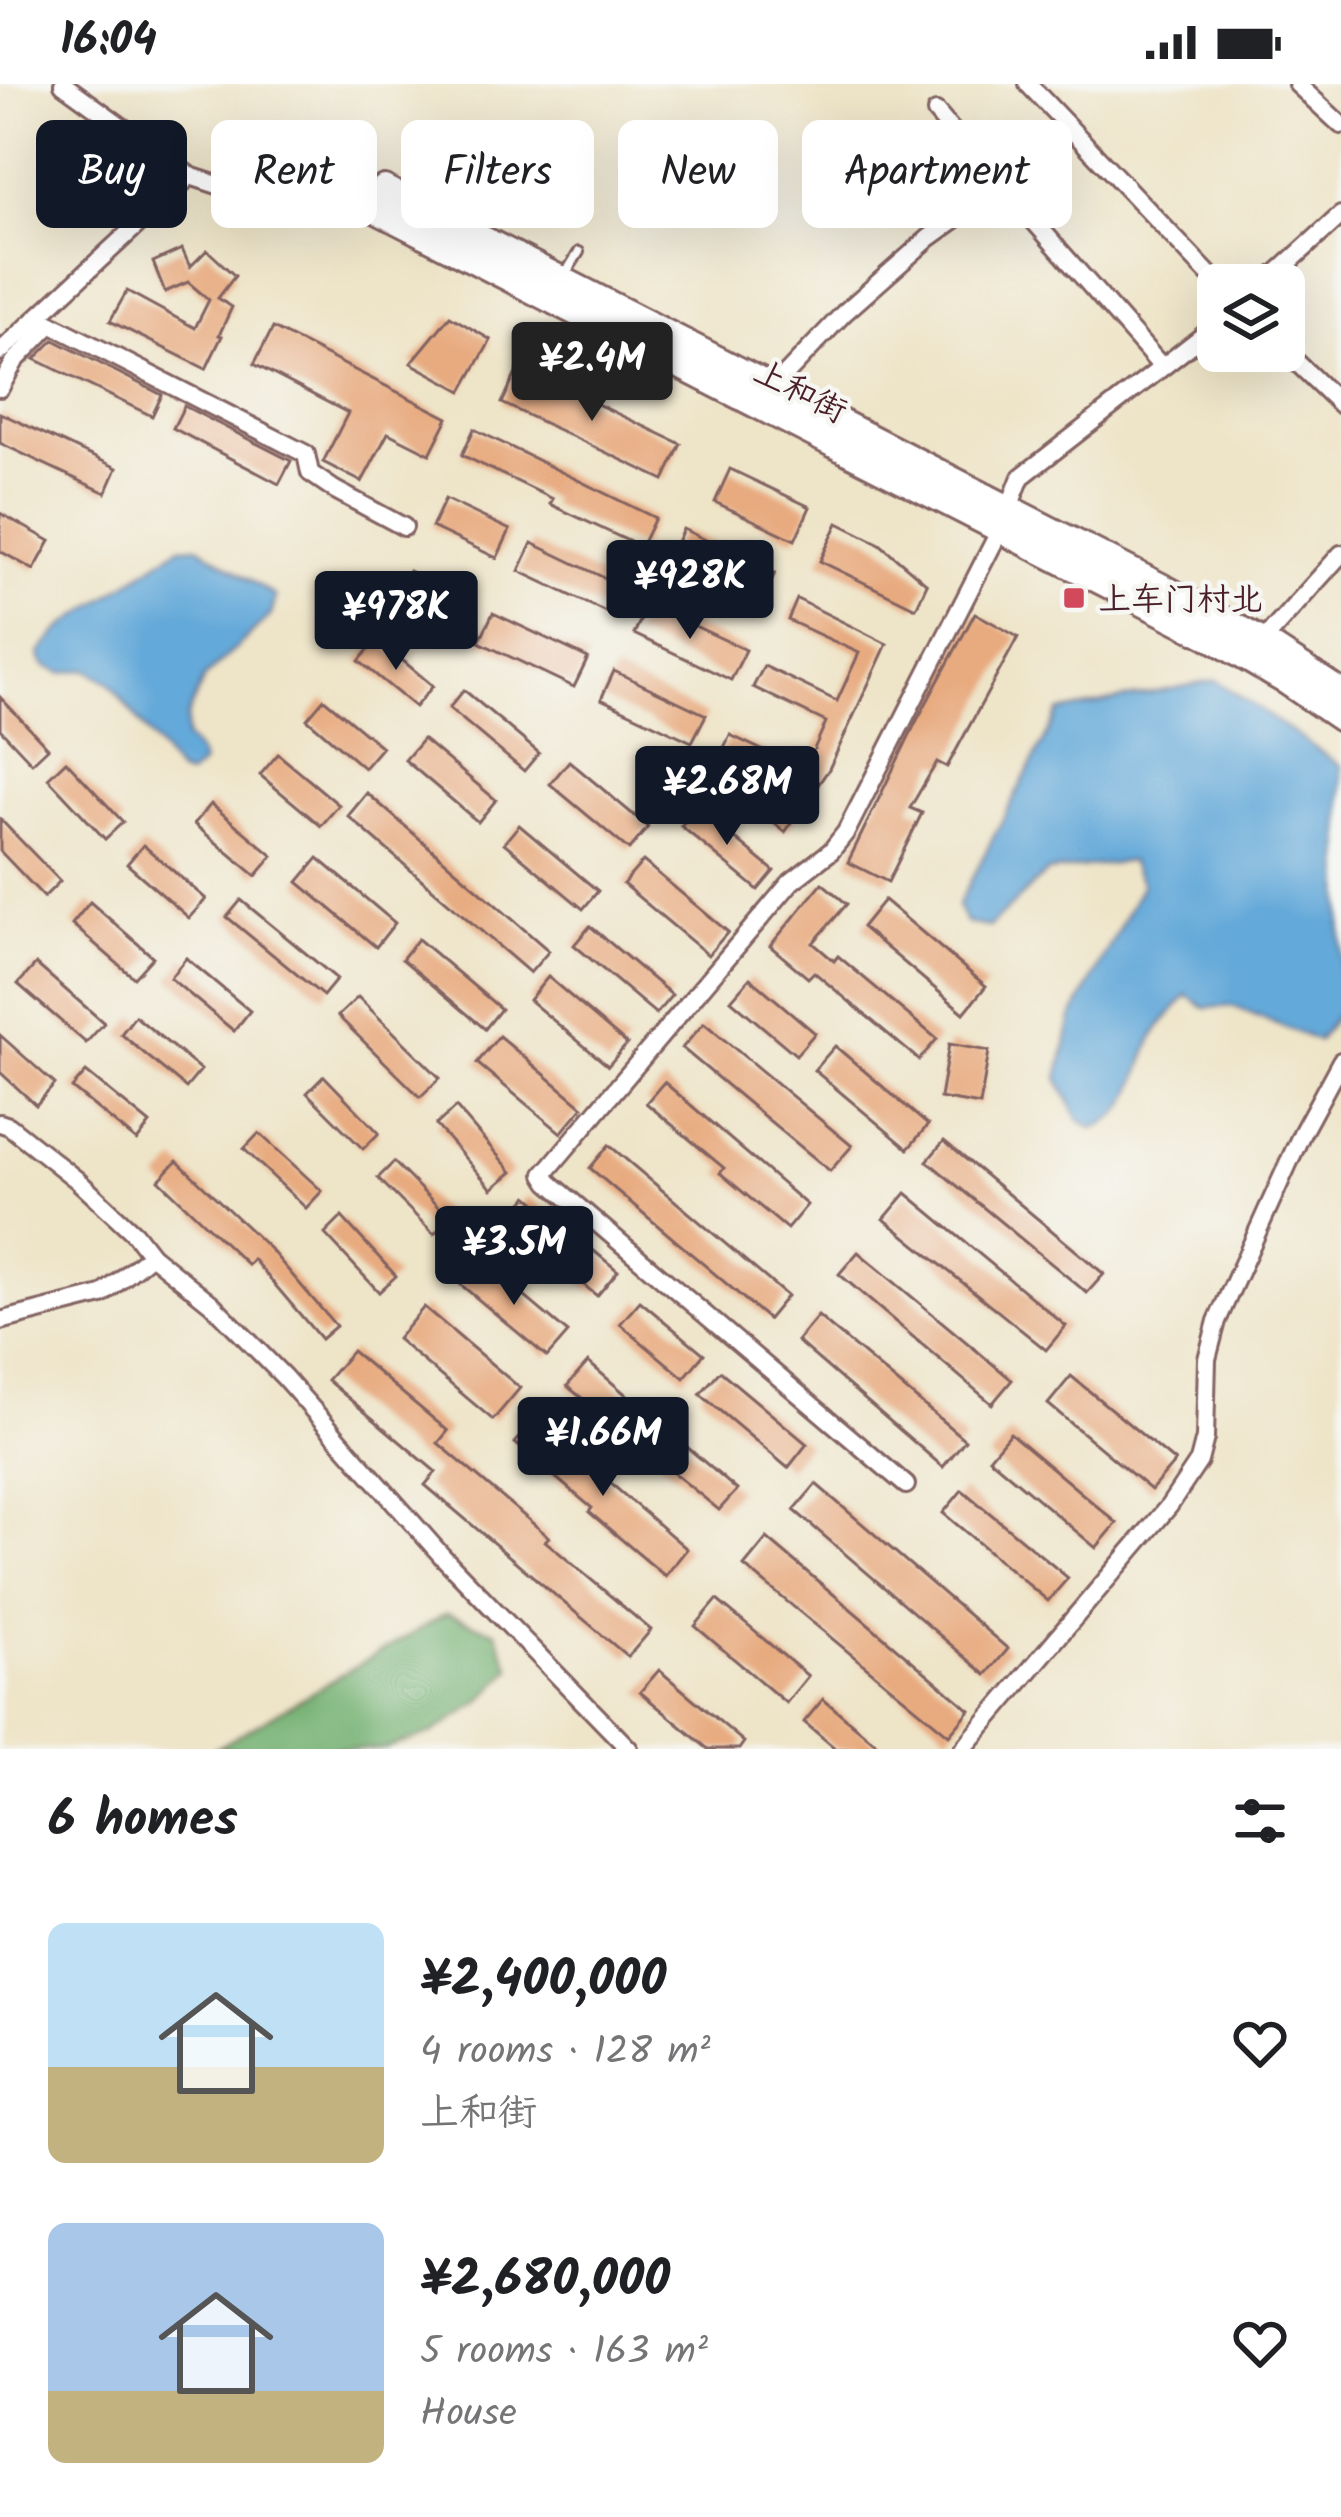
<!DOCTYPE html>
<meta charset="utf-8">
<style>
:root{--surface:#fff;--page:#f2f2f2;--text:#202124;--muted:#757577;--accent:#111827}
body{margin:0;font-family:Kalam,"LXGW WenKai TC",sans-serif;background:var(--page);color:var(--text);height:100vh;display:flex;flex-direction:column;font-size:45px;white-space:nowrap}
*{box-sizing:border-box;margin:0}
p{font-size:39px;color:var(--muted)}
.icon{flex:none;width:66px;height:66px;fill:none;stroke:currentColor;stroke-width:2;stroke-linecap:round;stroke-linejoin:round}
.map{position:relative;height:1665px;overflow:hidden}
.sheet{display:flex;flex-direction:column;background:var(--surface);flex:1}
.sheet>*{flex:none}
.hud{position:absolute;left:36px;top:36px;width:1269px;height:108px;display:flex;gap:24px}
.fabs{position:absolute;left:1197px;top:180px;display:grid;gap:24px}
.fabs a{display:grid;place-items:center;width:108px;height:108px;border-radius:18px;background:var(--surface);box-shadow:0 12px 48px #0002;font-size:60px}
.price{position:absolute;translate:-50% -102px;padding:0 27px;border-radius:12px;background:var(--accent);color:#fff;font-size:39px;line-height:78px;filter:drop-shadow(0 3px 6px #0008)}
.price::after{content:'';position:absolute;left:50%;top:72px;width:36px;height:27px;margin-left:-18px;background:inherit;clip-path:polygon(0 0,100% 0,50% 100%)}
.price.current{background:#222;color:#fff}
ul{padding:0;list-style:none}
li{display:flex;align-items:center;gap:36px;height:300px;padding:0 48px}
li span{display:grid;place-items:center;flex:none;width:336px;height:240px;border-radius:18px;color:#555}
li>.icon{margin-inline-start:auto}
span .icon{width:144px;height:144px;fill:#fffc;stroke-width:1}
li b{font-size:51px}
h2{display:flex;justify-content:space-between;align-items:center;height:144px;padding:0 48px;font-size:51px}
.tag{padding:0 42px;border-radius:18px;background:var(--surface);box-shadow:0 12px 48px #0002;font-size:42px;line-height:108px}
.tag.current{background:var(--accent);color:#fff}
.status{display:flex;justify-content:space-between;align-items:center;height:84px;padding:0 60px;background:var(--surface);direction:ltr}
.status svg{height:33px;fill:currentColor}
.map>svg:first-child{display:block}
.forest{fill:#74b172;stroke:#5f684e;stroke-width:3}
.water{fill:#63a9d9;stroke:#566482;stroke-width:3}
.building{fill:#e8ab80}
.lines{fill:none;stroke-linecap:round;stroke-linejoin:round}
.lane-casing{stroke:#836462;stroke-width:14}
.street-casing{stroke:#836462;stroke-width:22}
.secondary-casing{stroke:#836462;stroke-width:30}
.lane{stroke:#fff;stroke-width:8}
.street{stroke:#fff;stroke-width:16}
.secondary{stroke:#fff;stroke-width:24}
.poi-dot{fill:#d1495b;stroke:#f6f6f2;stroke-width:4.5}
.labels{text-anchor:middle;stroke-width:9;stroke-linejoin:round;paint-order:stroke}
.street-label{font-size:33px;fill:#4a1f2b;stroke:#f6f6f2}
.poi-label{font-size:33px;fill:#4a1f2b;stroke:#f6f6f2;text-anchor:start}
</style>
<div class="status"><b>16:04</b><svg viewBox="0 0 49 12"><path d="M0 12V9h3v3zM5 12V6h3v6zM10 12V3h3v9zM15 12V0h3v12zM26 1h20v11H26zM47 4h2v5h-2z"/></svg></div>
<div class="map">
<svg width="1341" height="1665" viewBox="0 0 1341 1665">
<rect width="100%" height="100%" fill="#f6f6f2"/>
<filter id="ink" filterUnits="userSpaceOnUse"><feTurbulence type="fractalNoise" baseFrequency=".00833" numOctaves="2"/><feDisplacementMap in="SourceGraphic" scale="24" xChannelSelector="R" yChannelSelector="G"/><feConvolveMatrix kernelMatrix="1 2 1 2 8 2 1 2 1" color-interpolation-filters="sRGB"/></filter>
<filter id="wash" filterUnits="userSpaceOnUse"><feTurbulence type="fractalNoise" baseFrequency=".004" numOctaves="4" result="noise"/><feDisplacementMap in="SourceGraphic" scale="48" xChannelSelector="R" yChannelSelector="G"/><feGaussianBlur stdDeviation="2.7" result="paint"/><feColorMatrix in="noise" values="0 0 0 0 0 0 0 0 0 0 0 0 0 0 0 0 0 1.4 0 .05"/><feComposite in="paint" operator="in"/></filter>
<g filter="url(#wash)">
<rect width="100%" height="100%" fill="#eee4c8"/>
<polygon class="forest" points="446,1530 496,1548 511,1585 480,1618 433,1649 384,1665 215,1665"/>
<g class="water">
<polygon points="198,462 276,513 271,531 204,594 187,634 186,654 199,670 202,680 188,692 178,689 109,598 85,585 62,589 44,581 39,570 60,545 180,463"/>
<path d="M1216,596L1341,682V925L1318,957L1233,922L1205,924L1187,911C1175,926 1158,941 1151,958C1134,995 1137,1029 1093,1044L1079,1036L1058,994L1072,934L1142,800L1130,777L1047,788L989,843L966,839L958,821L1059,628Z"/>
</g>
<g id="blocks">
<g class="building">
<polygon points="182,165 190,183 207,166 235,192 218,214 232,223 219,251 222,252 206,285 110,237 127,207 195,244 209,216 188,198 165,208 153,178"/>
<polygon points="450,232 491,256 462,307 411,279"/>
<polygon points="273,244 448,334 430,370 388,349 362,398 323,378 348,329 254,280"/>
<polygon points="54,256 162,311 152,332 35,275"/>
<polygon points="519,283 681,360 664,396 502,319"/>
<polygon points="184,322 291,377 279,400 173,344"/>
<polygon points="0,329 117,384 106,409 0,359"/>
<polygon points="474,345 655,434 641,463 550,420 553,415 462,371"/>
<polygon points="730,385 810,423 795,456 715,418"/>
<polygon points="445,415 510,446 497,474 432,443"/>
<polygon points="0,429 50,457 34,486 0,467"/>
<polygon points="838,439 880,460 927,500 916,524 820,477"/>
<polygon points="683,445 775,489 760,521 668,477"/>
<polygon points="532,459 619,501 606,528 519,487"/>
<polygon points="409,487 471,516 458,543 396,514"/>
<polygon points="797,515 887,560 829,685 785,748 768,734 787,706 719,674 730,651 802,685 810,674 826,638 753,603 764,582 837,617 859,569 788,536"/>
<polygon points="648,520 746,566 731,596 634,550"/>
<polygon points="493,529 588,574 574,603 479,558"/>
<polygon points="975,529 1018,553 947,683 937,678 910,724 922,729 888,798 848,778 916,638"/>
<polygon points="377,555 433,602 415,623 359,577"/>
<polygon points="614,587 706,631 692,658 601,615"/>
<polygon points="464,606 539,669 524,687 449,624"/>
<polygon points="0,613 48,664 32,679 0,645"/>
<polygon points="324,615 382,663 364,684 307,635"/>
<polygon points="423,655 496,716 478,738 405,676"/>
<polygon points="278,670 339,721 321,742 260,691"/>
<polygon points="66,677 123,738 105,755 48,694"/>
<polygon points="569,677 648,743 629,766 550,700"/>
<polygon points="367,709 549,867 530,889 348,732"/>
<polygon points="211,720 273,772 256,792 194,740"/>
<polygon points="697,723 774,787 758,806 681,742"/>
<polygon points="0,735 60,797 44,813 0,767"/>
<polygon points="519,741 598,807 583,825 504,759"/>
<polygon points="143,761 206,815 189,834 127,780"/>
<polygon points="318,774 395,839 376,863 298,798"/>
<polygon points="643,777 728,848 708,871 623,800"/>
<polygon points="822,799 847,820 813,859 834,877 838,872 937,955 919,976 814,888 808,894 770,862"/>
<polygon points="241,816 337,895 323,912 227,833"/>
<polygon points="884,816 986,902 964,929 862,843"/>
<polygon points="90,818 153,873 134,894 72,840"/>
<polygon points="590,842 672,911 656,930 574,861"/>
<polygon points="418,855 501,925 485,945 402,875"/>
<polygon points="186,874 250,927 234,947 170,894"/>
<polygon points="36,880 104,939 86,959 18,900"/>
<polygon points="548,893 627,960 608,982 529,916"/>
<polygon points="750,894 815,949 796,971 731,916"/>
<polygon points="358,913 440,994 420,1013 338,932"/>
<polygon points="135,932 201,986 186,1004 121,950"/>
<polygon points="704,939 852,1062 830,1087 682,964"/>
<polygon points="0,951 55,1000 36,1021 0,988"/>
<polygon points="499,952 583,1023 561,1049 477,979"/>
<polygon points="949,960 989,967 980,1021 940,1014"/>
<polygon points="835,962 928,1041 908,1065 814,986"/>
<polygon points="86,988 150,1040 137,1057 72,1004"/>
<polygon points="324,992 379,1049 363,1065 307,1009"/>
<polygon points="664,998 807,1121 787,1145 720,1089 724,1084 646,1019"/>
<polygon points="456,1023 512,1088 492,1105 436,1041"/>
<polygon points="259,1049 322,1107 306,1124 244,1065"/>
<polygon points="944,1057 1104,1190 1087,1209 927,1077"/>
<polygon points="609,1061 787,1212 768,1235 590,1084"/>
<polygon points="177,1077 270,1165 336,1242 321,1255 253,1175 248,1181 159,1096"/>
<polygon points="394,1078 450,1135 434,1150 378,1094"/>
<polygon points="906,1109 1066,1242 1046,1266 884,1135"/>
<polygon points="528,1112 618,1187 597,1212 507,1137"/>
<polygon points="342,1133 396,1192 379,1208 325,1150"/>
<polygon points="858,1168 1012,1296 992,1320 839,1190"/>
<polygon points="480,1175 568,1249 547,1273 460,1200"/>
<polygon points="640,1217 704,1270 684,1294 620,1240"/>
<polygon points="424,1223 520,1304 493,1336 397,1255"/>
<polygon points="818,1232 965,1356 943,1383 797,1257"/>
<polygon points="352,1267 448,1347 438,1359 549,1453 545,1457 651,1546 628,1573 425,1401 436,1388 327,1296"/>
<polygon points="588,1278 737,1406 719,1426 567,1302"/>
<polygon points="720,1287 807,1360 788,1384 700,1310"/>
<polygon points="1071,1292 1175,1378 1151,1406 1048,1320"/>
<polygon points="536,1335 687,1465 665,1492 589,1428 592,1424 515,1359"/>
<polygon points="1010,1349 1117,1439 1096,1464 989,1374"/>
<polygon points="816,1400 1008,1565 986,1591 794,1426"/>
<polygon points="962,1406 1068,1494 1048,1517 943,1429"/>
<polygon points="767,1454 970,1626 949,1651 744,1482"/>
<polygon points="717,1516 808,1592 786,1619 695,1542"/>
<polygon points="659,1586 744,1658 739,1665 708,1665 640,1608"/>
<polygon points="823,1615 883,1665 836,1665 804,1638"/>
</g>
</g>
</g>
<g filter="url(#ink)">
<use href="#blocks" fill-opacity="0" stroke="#836462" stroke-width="3"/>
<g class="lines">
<defs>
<polyline id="lane" points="564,192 579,168"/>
<g id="street">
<polyline points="63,0 190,92 248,111 342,105 373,125"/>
<polyline points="1028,0 1219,201"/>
<polyline points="1297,0 1341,41"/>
<polyline points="936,28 1000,103 1011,111 1162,283"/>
<polyline points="1264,201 1341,131"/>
<polyline points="1284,266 1341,321"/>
<polyline points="0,268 190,92"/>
<polyline points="0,304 15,277 51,240 306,370 310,389 335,406 404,443"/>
<polyline points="773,304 844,229 929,154 1000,103"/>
<polyline points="1263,557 1341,470"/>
<polyline points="0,1039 9,1042 77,1096 134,1149 151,1171 212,1220 284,1293 442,1472 629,1665"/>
<polyline points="0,1237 102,1211 151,1171"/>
<polyline points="906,1401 549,1098 544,1090 791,798 831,767 846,748 1000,446 1021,393 1218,240"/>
<polyline points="963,1665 1169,1422 1199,1377 1205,1354 1207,1275 1217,1237 1302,1049 1341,977"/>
</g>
<polyline id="secondary" points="1341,608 1263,557 1165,504 384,104 373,125 1209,553 1288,599 1341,635"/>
</defs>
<use href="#lane" class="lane-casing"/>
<use href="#street" class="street-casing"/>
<use href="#secondary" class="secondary-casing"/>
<use href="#lane" class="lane"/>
<use href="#street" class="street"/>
<use href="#secondary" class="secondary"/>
</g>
</g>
<rect class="poi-dot" x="1062" y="502" width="24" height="24" rx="6"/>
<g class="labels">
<g class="street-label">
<text transform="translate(801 306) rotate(27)" y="12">上和街</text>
</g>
<g class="poi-label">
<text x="1098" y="526">上车门村北</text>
</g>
</g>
</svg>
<div class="fabs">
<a><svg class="icon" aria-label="layers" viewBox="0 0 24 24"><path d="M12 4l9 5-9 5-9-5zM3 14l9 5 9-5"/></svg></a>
</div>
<b class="price current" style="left:592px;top:340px">¥2.4M</b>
<b class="price" style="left:690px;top:558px">¥928K</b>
<b class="price" style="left:396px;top:589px">¥978K</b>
<b class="price" style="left:727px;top:764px">¥2.68M</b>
<b class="price" style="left:514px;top:1224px">¥3.5M</b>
<b class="price" style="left:603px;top:1415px">¥1.66M</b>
<div class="hud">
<a class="tag current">Buy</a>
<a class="tag">Rent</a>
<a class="tag">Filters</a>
<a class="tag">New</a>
<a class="tag">Apartment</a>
</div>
</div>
<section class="sheet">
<h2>6 homes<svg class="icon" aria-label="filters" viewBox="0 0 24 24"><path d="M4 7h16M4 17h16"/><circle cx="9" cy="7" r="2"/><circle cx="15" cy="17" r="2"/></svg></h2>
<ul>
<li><span style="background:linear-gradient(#bfe0f5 60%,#c2b280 0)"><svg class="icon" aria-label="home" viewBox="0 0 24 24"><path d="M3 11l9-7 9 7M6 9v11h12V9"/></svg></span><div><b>¥2,400,000</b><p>4 rooms · 128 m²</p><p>上和街</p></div><svg class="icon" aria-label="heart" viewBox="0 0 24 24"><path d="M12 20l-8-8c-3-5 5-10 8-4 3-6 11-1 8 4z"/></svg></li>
<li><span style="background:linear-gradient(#a9c7e8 70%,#c2b280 0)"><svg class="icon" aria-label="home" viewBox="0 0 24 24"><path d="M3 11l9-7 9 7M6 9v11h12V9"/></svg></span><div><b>¥2,680,000</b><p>5 rooms · 163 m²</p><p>House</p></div><svg class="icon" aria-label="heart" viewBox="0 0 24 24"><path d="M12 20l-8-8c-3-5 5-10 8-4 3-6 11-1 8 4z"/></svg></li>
</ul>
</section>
